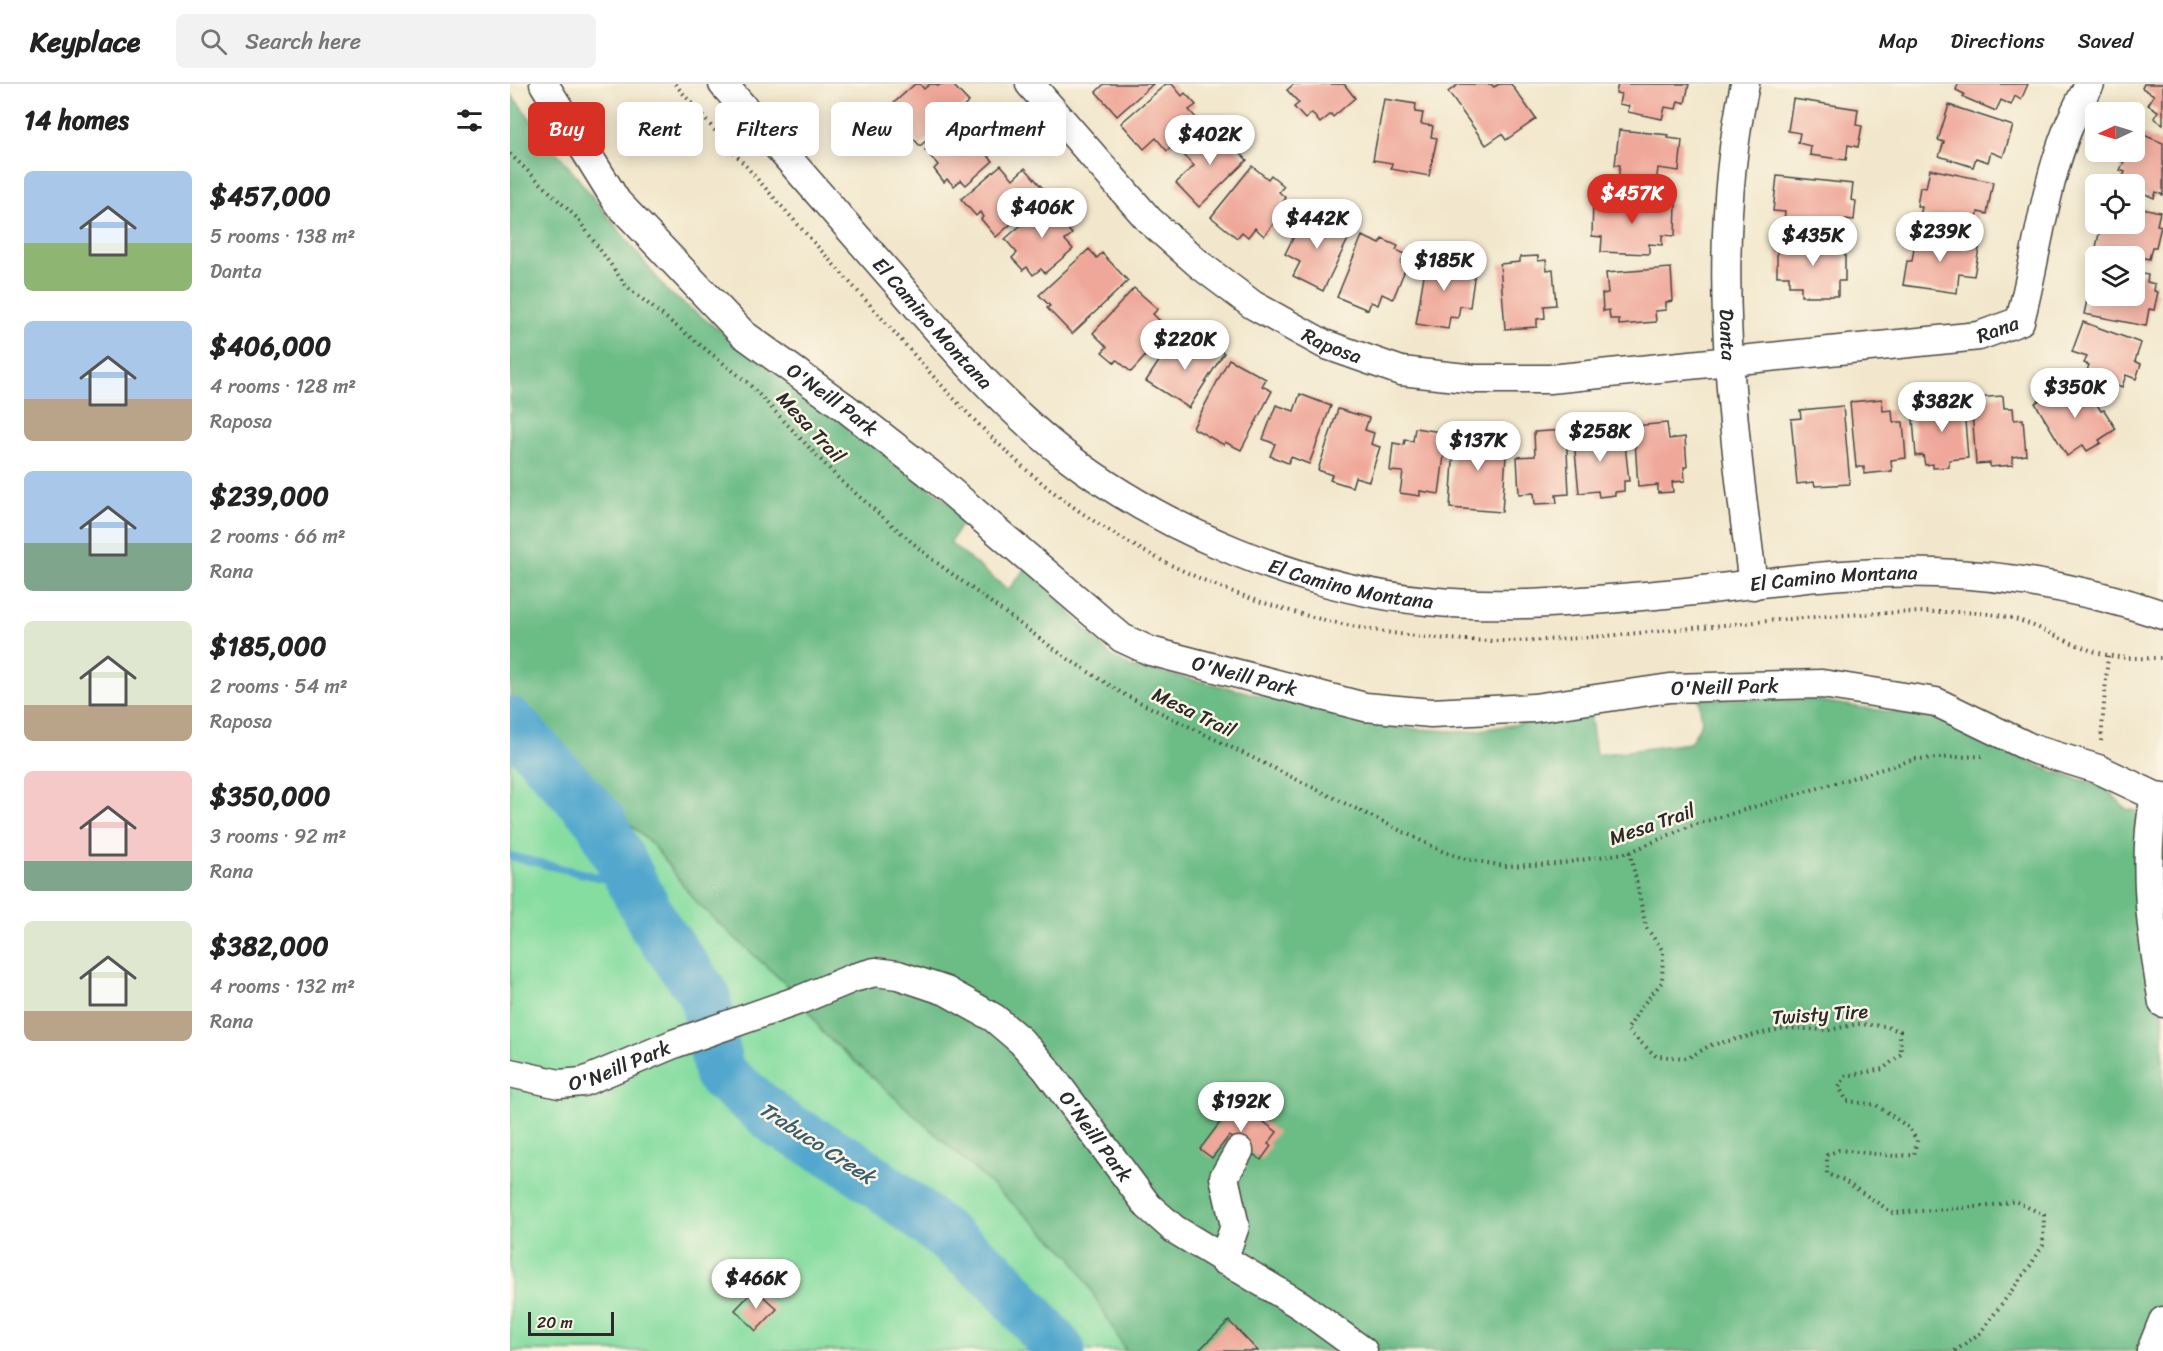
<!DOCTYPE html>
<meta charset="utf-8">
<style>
:root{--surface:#fff;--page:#f2f2f2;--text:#222;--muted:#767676;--line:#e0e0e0;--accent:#d93025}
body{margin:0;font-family:Sriracha,sans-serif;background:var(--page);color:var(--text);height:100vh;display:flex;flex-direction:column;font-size:22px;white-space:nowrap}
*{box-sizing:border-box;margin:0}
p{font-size:20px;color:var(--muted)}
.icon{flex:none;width:33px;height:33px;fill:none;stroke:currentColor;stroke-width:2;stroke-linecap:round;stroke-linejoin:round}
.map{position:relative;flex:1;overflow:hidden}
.panel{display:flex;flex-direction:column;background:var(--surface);width:510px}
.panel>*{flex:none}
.banner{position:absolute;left:18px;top:18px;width:570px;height:54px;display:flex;gap:12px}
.needle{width:39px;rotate:266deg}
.fabs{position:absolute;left:1575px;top:18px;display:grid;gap:12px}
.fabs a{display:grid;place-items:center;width:60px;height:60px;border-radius:9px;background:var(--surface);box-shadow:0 3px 15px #0003;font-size:30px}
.scale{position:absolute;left:18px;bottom:15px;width:86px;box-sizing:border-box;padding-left:6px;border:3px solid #2b2b2b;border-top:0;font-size:16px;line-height:21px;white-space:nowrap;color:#2b2b2b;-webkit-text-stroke:4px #fcf5e5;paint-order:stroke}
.price{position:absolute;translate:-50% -51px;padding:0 14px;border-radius:21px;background:#fff;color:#222;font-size:20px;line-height:39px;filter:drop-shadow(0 2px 3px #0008)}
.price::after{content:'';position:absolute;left:50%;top:36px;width:18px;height:14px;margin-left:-9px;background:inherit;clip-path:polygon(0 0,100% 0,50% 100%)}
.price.active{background:var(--accent);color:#fff}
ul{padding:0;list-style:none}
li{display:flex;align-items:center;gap:18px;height:150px;padding:0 24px}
li span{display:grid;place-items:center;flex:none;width:168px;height:120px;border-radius:9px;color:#555}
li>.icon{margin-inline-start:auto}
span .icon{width:72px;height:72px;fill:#fffc;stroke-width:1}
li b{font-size:26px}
h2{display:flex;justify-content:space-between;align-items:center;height:72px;padding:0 24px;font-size:26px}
.pill{padding:0 21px;border-radius:9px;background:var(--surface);box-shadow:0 3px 15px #0003;font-size:21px;line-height:54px}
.pill.active{background:var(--accent);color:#fff}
header{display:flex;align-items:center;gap:36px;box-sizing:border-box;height:84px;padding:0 30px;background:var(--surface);border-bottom:2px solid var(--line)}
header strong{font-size:28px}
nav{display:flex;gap:33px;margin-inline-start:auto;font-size:21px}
.search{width:420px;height:54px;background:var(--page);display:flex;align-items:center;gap:15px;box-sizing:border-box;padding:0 21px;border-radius:9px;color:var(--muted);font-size:22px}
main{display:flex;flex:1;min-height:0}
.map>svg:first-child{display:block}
.green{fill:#86dda0;stroke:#588466;stroke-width:1.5}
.forest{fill:#6cbc86;stroke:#4c7458;stroke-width:1.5}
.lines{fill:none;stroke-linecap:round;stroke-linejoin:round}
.stream{stroke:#51a7cd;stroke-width:8}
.river{stroke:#51a7cd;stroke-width:51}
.building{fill:#efa799}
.minor-casing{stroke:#494743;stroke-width:31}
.path{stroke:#494743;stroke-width:4;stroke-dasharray:1.5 4.5;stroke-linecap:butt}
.minor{stroke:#fff;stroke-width:28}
.labels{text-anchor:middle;stroke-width:5;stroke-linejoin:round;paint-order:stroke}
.street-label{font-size:20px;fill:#2b2b2b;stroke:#fcf5e5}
.water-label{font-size:21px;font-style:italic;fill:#3a5d6c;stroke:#fcf5e5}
</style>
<header>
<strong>Keyplace</strong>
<div class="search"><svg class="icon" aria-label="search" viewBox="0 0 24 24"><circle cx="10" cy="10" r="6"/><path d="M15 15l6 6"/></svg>Search here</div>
<nav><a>Map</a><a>Directions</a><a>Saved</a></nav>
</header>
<main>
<section class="panel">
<h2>14 homes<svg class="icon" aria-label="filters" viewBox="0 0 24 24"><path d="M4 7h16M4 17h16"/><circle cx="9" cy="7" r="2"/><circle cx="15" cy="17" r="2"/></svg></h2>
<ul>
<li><span style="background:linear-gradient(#a9c7e8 60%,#8fb573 0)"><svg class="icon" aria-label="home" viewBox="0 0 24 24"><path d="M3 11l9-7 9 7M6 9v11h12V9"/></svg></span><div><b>$457,000</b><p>5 rooms · 138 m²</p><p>Danta</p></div></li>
<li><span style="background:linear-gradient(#a9c7e8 65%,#b9a48a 0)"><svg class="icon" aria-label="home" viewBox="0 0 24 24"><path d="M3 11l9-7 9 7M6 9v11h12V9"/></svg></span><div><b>$406,000</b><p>4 rooms · 128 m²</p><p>Raposa</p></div></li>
<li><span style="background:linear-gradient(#a9c7e8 60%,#7fa58c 0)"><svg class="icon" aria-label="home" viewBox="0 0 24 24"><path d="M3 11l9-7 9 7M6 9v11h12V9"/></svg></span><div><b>$239,000</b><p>2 rooms · 66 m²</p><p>Rana</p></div></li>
<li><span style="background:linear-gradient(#dfe7d0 70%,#b9a48a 0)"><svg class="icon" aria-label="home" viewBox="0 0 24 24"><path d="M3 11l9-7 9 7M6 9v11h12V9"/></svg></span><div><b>$185,000</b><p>2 rooms · 54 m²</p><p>Raposa</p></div></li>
<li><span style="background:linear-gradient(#f6c9c9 75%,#7fa58c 0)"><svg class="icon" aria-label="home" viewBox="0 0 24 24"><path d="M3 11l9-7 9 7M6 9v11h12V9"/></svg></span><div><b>$350,000</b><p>3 rooms · 92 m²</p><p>Rana</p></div></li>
<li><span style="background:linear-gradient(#dfe7d0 75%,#b9a48a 0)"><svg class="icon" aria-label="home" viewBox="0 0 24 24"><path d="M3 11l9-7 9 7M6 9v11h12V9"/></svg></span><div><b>$382,000</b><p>4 rooms · 132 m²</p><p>Rana</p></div></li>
</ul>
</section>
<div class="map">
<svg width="1653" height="1267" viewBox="0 0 1653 1267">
<rect width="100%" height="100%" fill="#fcf5e5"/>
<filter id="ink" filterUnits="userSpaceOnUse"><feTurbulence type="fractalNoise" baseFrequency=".0167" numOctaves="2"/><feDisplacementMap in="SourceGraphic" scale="12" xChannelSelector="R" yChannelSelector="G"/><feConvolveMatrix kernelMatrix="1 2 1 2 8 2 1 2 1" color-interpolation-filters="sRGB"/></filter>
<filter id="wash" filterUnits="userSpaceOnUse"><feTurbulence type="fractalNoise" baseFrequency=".008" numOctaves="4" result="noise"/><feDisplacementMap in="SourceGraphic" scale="24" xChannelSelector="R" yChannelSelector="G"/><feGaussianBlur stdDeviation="1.35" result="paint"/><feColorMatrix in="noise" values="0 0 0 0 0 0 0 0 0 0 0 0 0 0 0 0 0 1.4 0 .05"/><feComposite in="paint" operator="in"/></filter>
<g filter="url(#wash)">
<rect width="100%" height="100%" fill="#f2e7cc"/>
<polygon class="green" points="0,631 143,761 186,818 292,915 313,948 562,1173 616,1267 0,1267"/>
<polygon class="forest" points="0,9 158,208 350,350 456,432 440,459 498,506 517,483 601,572 620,583 650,588 890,644 957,648 1080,629 1086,671 1180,659 1192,638 1189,615 1303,616 1433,636 1486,665 1545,688 1595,703 1616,725 1653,732 1653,1267 616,1267 562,1173 312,948 292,915 186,818 143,761 0,631"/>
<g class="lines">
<polyline class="stream" points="0,772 125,802"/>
<polyline class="river" points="0,638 89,735 145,842 195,912 209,989 272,1041 339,1078 406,1128 488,1194 550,1267"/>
</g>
<g id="blocks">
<g class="building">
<polygon points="405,0 410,0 414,5 420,0 426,0 428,2 431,0 442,0 459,18 410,62 377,25"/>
<polygon points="594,0 643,0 607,32 586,8"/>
<polygon points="656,0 662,0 672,12 675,9 686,21 679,26 687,35 678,43 680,45 657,67 646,54 634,65 611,39"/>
<polygon points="784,0 834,0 845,14 823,33 821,30 810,39 802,29 795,35 784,23 789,19 777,6"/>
<polygon points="949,0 981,0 984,3 989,0 1001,0 1026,35 996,56 992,50 976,61 938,8"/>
<polygon points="1108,0 1179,0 1175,19 1168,17 1166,25 1155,23 1152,35 1118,28 1119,22 1109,20 1111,10 1106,9"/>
<polygon points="1448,0 1518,0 1511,16 1505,12 1501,21 1491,16 1486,27 1453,13 1454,10 1446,6"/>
<polygon points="1634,0 1653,0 1653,40 1644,34 1648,27 1638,21 1644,11 1632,4"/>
<polygon points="874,15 906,20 905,28 913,29 911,40 923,42 921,53 927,54 919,92 881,85 882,79 863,76"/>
<polygon points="1283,15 1348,25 1346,41 1352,42 1348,63 1338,61 1336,76 1300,71 1301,62 1288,59 1290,49 1278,47"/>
<polygon points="1439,21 1503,42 1493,73 1481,68 1478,78 1466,74 1463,83 1429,72 1434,58 1428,56"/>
<polygon points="463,26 484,50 476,56 481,62 474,68 483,77 456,101 451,96 444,102 437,95 434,98 424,85 428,81 415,66"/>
<polygon points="703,41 737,76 689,123 666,99 684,82 673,70"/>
<polygon points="1109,46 1159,51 1158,54 1172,56 1169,87 1148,84 1146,100 1108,96 1110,81 1105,81"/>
<polygon points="1624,47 1653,59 1653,111 1646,108 1644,114 1624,105 1624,100 1610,99 1615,88 1610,86 1614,78 1601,73 1604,68 1624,68"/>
<polygon points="491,81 503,95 515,84 537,109 486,153 471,135 473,133 470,128 466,132 451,115"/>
<polygon points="742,82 758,95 761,91 774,102 769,108 776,114 772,119 777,123 754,152 745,144 738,153 732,148 727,154 701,133"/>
<polygon points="1420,85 1483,98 1477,130 1468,128 1467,136 1456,134 1453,146 1418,139 1420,133 1410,132 1412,123 1407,122 1410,103 1416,104"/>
<polygon points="1267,92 1343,100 1341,116 1346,117 1344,136 1336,135 1334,151 1273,145 1275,128 1263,127"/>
<polygon points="542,114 563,138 557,144 562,150 555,156 563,165 535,189 531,185 523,191 517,183 513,186 502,174 507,169 495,155"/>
<polygon points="1083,116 1166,120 1165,152 1152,151 1152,161 1139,160 1139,170 1091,168 1092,153 1082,152"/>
<polygon points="1585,116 1586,140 1624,140 1624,122 1650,128 1647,141 1651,142 1646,163 1642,163 1639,175 1586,163 1590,146 1579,143"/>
<polygon points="799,129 841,149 813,207 783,192 790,178 775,170 789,142 792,143"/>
<polygon points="1406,149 1470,159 1464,192 1449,190 1447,209 1393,201 1397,177 1402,177"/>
<polygon points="852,152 870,160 872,155 888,162 886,166 895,170 891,179 897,181 883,215 872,210 868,221 861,218 858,226 827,213"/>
<polygon points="1267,160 1335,160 1335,197 1328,197 1328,212 1291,212 1291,202 1279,202 1279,192 1267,192"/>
<polygon points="579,165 587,174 592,169 618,197 562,250 537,224 540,222 529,211"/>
<polygon points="1028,172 1028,177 1036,176 1037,186 1043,185 1046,221 1034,222 1035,234 1027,235 1027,243 995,245 990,180 1010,178 1010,173"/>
<polygon points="917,173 952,179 952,186 965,188 960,223 950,222 948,234 940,233 938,245 906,240"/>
<polygon points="1161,184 1163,217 1156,218 1156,226 1145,227 1146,238 1109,241 1109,235 1100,235 1099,226 1093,227 1092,210 1098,209 1096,189"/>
<polygon points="1624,188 1638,191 1637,198 1645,200 1644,207 1648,208 1644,226 1639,225 1636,242 1574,230 1581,198 1586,199 1586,212 1624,212"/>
<polygon points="624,204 648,225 643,230 659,246 621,288 607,276 605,279 592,268 597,263 583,249"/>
<polygon points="1573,238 1631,259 1625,277 1631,280 1626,295 1616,291 1612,303 1600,298 1599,301 1575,292 1579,281 1574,279 1577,273 1562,268"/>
<polygon points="687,252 714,269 679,324 636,297 659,262 674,272"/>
<polygon points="719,275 756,295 752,302 762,307 731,366 715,358 714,361 683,344"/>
<polygon points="1573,299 1591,327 1594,326 1606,345 1589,356 1591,359 1577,367 1573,361 1557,372 1525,319 1552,302 1557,309"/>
<polygon points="790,310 821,322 799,380 781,373 778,379 760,372 765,360 753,355 766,321 784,327"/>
<polygon points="1453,312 1458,374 1439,376 1439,383 1423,384 1423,380 1415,381 1413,371 1406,372 1403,335 1414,334 1413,329 1421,328 1420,315"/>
<polygon points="1493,312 1494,324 1503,324 1504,336 1513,335 1516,371 1502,373 1503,381 1480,383 1480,379 1466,380 1461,314"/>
<polygon points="1372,315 1373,327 1382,326 1383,338 1393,338 1396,374 1381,376 1382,387 1354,390 1354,383 1346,383 1340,318"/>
<polygon points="1333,322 1340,400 1305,402 1304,398 1287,400 1281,335 1291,334 1290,326"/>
<polygon points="828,325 859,334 855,346 864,349 861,360 870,363 859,397 845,393 842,403 820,396 822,391 808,386"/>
<polygon points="1157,339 1159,355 1175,353 1177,383 1174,383 1175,397 1162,398 1163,408 1148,409 1148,401 1128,403 1124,342"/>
<polygon points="905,344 937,349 929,410 910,407 910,412 890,409 893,388 880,387 883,359 894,361 895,356 903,357"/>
<polygon points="1096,344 1096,352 1105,351 1106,361 1115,360 1119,397 1114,397 1114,407 1105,408 1105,411 1089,413 1088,407 1069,409 1063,347"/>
<polygon points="945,346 987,349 986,357 997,358 992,428 940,424"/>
<polygon points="1056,346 1059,410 1046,411 1047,419 1025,420 1024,409 1009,410 1007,373 1025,372 1024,348"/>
<polygon points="726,1017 767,1048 758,1060 761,1062 751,1076 719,1052 702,1074 690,1065"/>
<polygon points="245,1205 267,1225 246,1247 225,1226"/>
<polygon points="719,1237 748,1267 688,1267"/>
</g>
</g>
</g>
<g filter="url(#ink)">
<use href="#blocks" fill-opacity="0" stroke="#494743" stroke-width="1.5"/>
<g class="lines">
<defs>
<g id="minor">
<path id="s1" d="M34,0L107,118L233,250L333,322L419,389L612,554L640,567L855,623L921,629L1024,624L1160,604L1312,600L1426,618L1523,665L1588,685L1645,712L1653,713"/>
<path id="s2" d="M213,0C271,67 329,133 387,199C439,259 491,321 554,370C652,446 793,505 917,517C997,525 1076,517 1156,510C1245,501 1337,485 1427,489C1504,492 1580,506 1653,531"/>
<path id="s3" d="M520,0L639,136L690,181L743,221L814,260L891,287L965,295H1040L1469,252L1510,237C1531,157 1536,72 1580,0"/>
<path id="s4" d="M1235,0C1199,165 1222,336 1243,501"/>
<path d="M1645,712C1631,779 1642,852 1653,919"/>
<path id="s5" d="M0,989L49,1000L73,998L166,959L292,915L343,894L365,888L388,891L436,907L484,934L511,957L536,985L638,1122L664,1145L790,1221L853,1267"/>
<polyline points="713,1176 725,1142 714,1093 729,1067"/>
<polyline points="1641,1267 1653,1237"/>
</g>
</defs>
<use href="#minor" class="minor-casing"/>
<g class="path">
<path d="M165,0C226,72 289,142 352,212C411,278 468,347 537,403C655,497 808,550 958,556C1015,559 1072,554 1129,549C1229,540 1328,528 1429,528C1456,528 1488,528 1514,538C1543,549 1571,566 1602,572C1618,575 1636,574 1653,574"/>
<polyline points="0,70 67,134 117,203 237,298 329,395 419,473 555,573 615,611 932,767 956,775 994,782 1047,780 1120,768 1180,742 1406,675 1472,672"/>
<polyline points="1591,657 1598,571"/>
<polyline points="1120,768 1136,843 1153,867 1152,898 1132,922 1117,946 1146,972 1178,974 1201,961 1275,944 1319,946 1347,940 1374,942 1390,947 1391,970 1373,985 1336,992 1329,1003 1337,1017 1366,1021 1398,1043 1407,1056 1404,1071 1385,1072 1329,1066 1317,1071 1317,1090 1333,1096 1383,1129 1478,1122 1505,1117 1534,1131 1533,1161 1520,1182 1470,1249 1445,1267"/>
</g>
<use href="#minor" class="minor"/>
</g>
</g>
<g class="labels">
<g class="street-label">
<text dy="7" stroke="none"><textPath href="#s2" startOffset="318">El Camino Montana</textPath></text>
<text dy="7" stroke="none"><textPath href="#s3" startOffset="1078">Rana</textPath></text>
<text dy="7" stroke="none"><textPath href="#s4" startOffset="252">Danta</textPath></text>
<text dy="7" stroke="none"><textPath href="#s3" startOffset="404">Raposa</textPath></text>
<text dy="7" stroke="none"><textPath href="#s1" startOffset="432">O'Neill Park</textPath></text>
<text transform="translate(301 343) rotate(47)" y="7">Mesa Trail</text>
<text dy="7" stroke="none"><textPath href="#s2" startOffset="1308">El Camino Montana</textPath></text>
<text dy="7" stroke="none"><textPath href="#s2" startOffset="822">El Camino Montana</textPath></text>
<text dy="7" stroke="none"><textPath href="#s1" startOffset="936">O'Neill Park</textPath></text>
<text dy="7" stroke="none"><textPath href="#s1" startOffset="1422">O'Neill Park</textPath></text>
<text transform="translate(684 628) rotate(26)" y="7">Mesa Trail</text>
<text transform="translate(1142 740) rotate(-19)" y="7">Mesa Trail</text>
<text transform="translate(1310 930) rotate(-4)" y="7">Twisty Tire</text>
<text dy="7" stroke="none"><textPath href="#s5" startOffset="114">O'Neill Park</textPath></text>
<text dy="7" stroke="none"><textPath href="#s5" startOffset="672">O'Neill Park</textPath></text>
</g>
<g class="water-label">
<text transform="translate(307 1059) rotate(33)" y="7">Trabuco Creek</text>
</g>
</g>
</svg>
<div class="fabs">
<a><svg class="needle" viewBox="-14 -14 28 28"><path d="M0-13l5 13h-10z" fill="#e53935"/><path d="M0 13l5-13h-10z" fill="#767676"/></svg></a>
<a><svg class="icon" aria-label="locate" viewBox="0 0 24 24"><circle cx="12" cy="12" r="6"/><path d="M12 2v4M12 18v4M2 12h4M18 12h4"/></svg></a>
<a><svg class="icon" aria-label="layers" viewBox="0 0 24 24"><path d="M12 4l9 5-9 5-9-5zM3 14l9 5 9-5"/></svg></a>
</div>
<div class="scale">20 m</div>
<b class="price" style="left:700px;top:82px">$402K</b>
<b class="price active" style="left:1122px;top:141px">$457K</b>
<b class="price" style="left:532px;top:155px">$406K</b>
<b class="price" style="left:807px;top:166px">$442K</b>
<b class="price" style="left:1430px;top:179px">$239K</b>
<b class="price" style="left:1303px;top:183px">$435K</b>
<b class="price" style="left:934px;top:208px">$185K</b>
<b class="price" style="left:675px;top:287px">$220K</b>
<b class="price" style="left:1565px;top:335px">$350K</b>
<b class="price" style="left:1432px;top:349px">$382K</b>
<b class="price" style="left:1090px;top:379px">$258K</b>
<b class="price" style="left:968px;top:388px">$137K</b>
<b class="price" style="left:731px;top:1049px">$192K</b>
<b class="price" style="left:246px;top:1226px">$466K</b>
<div class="banner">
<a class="pill active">Buy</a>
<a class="pill">Rent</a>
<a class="pill">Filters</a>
<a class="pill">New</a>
<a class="pill">Apartment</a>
</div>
</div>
</main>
